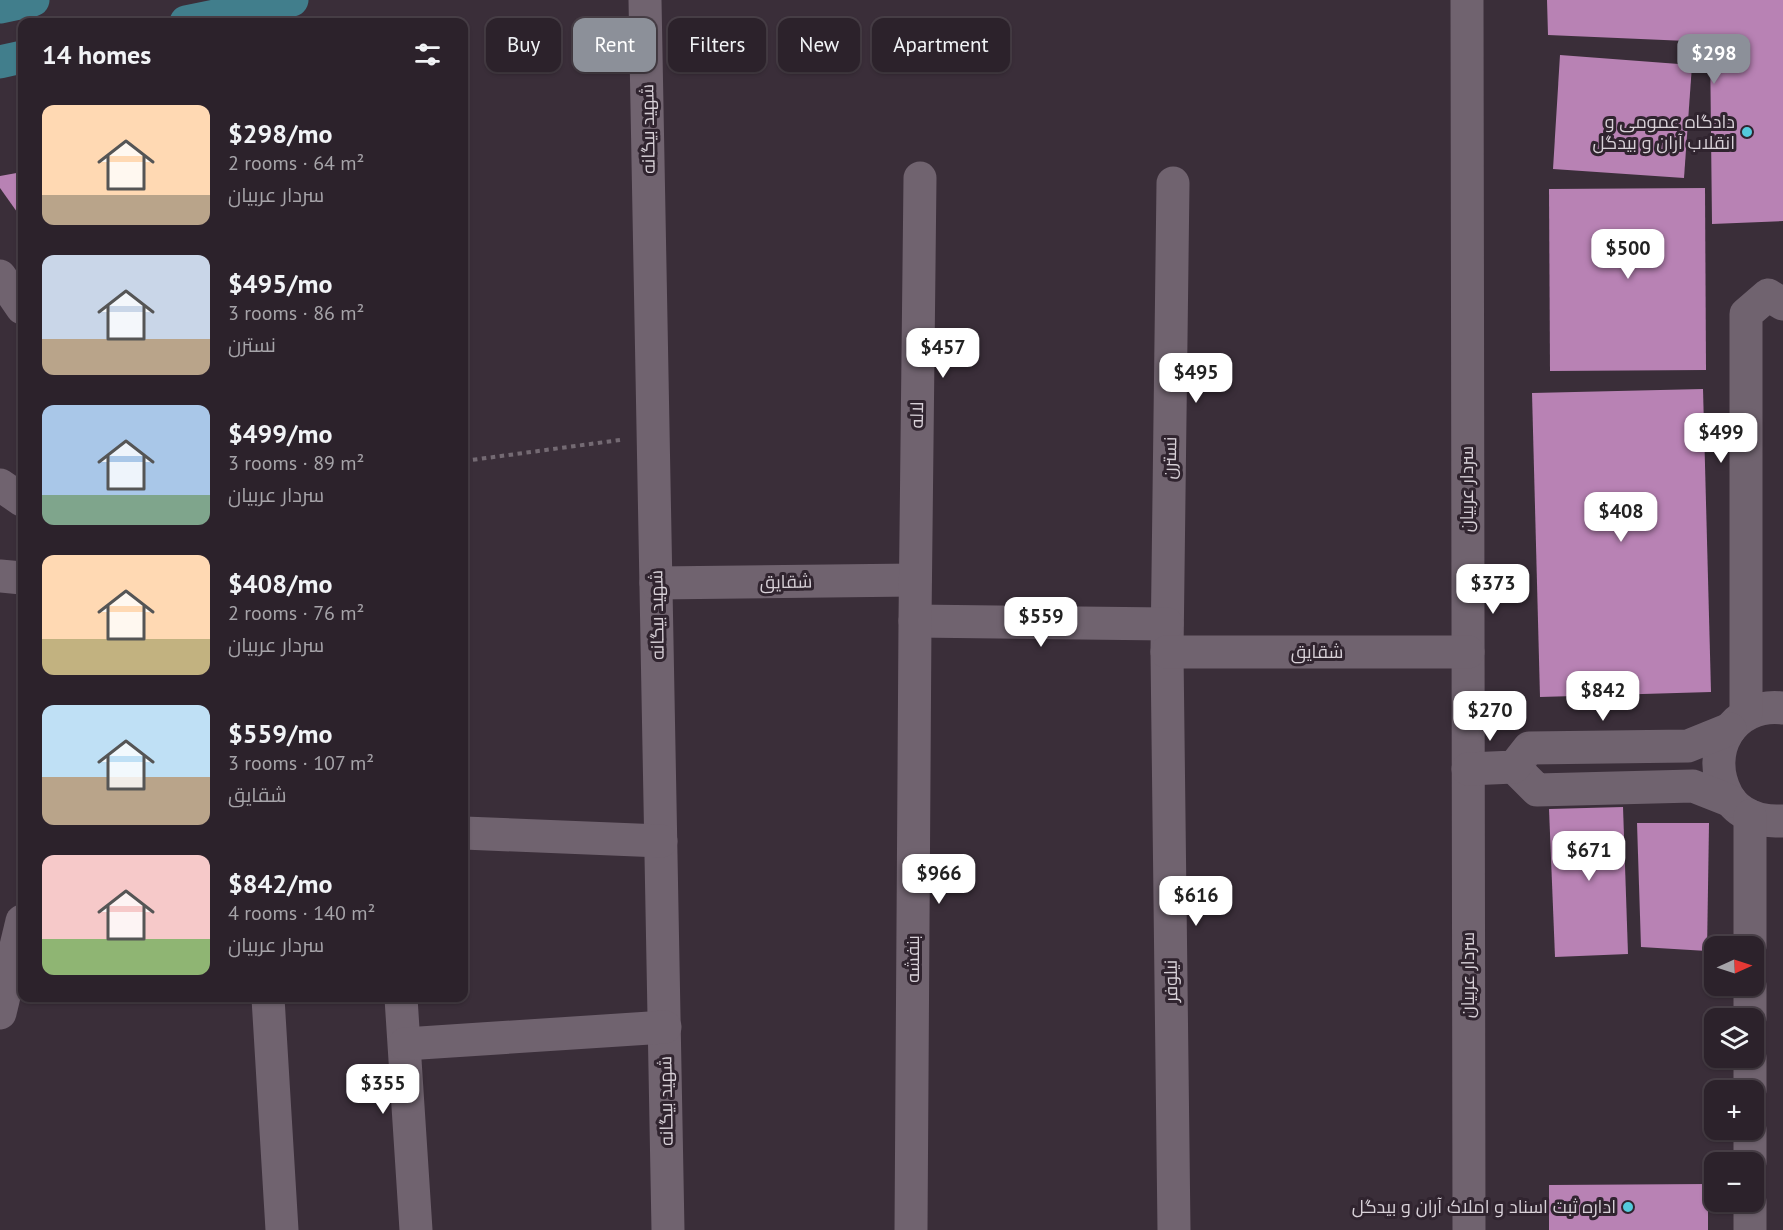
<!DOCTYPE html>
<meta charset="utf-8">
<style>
:root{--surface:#2c222b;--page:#382f37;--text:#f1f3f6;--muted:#a6a4a9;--line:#483f47;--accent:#8c9099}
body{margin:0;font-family:"PT Sans",Cairo,sans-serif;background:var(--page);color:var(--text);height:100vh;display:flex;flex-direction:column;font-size:22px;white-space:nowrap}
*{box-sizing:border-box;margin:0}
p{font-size:20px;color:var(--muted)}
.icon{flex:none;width:33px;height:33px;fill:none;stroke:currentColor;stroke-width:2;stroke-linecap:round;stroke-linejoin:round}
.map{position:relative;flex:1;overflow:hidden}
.details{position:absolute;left:18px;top:18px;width:450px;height:984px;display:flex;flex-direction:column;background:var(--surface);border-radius:12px;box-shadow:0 2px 4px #0004,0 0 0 2px var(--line)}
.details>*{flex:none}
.guide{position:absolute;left:486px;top:18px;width:570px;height:54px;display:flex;gap:12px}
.needle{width:39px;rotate:87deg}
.buttons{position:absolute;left:1704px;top:936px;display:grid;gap:12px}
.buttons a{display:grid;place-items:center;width:60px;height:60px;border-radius:12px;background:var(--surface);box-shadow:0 2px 4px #0004,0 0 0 2px var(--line);font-size:30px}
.price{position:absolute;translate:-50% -51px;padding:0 14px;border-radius:12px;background:#fff;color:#222;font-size:20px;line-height:39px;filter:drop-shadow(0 2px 3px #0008)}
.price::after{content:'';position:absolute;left:50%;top:36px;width:18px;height:14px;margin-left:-9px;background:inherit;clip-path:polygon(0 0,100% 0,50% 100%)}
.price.current{background:var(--accent);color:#fff}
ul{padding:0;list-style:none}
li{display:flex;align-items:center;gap:18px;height:150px;padding:0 24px}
li span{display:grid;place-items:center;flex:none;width:168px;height:120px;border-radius:12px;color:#555}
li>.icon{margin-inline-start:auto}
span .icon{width:72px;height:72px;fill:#fffc;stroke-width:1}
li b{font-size:26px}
h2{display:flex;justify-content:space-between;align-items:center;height:72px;padding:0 24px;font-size:26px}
.chip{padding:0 21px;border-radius:12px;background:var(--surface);box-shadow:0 2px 4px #0004,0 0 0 2px var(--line);font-size:21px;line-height:54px}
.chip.current{background:var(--accent);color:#fff}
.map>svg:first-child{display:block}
.building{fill:#b882b4}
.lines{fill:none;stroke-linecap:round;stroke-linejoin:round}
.path{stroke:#746a73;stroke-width:4;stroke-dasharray:4.5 4.5;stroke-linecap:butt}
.minor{stroke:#70636f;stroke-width:33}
.major{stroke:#417e8c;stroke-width:33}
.poi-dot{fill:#53cadc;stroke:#30242f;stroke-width:2}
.labels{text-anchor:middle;stroke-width:6;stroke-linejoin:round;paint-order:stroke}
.poi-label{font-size:18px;fill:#d8d1d8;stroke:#30242f;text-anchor:end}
.street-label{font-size:18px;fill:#d8d1d8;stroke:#30242f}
</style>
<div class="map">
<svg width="1783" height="1230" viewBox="0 0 1783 1230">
<rect width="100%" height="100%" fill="#3a2e39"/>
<g class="building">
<polygon points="1547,0 1783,0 1783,221 1712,224 1710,42 1548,35"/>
<polygon points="1560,55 1692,65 1684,178 1553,169"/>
<polygon points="22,172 22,219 0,188 0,176"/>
<polygon points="1705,188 1706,370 1550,371 1549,189"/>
<polygon points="1703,389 1711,692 1540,697 1532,393"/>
<polygon points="1623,807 1628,954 1555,957 1549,809"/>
<polygon points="1637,823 1709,823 1707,951 1641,947"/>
<polygon points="1708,1184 1708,1230 1549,1230 1549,1185"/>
</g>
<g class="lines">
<polyline class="path" points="464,461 620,440"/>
<g class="minor">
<polyline points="645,0 668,1230"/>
<polyline points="1467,0 1469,1230"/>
<polyline points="1173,183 1167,652 1174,1230"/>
<polyline points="0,276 22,308"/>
<polyline points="0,485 22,500"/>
<polyline points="0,576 22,578"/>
<polyline points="656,583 915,580"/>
<polyline points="915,621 1167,624"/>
<polyline points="1167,652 1468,652"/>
<path d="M1783,708C1732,702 1704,752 1727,795C1732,804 1741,812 1751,816C1762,821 1772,821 1783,821"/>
<polyline points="1746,714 1746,314 1768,295 1783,304"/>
<polyline points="1514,767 1537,790 1693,786 1731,801"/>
<polyline points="1468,769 1514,767 1529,748 1688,746 1730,729"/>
<polyline points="464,833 661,841"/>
<polyline points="1750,946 1750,816"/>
<polyline points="268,998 282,1230"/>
<polyline points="401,998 416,1230"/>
<polyline points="0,1013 22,921"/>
<polyline points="1750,1018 1750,986"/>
<polyline points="405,1044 665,1027"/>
<polyline points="1750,1090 1750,1058"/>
<polyline points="1750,1162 1750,1130"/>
<polyline points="911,1230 915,621 920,178"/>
<polyline points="1750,1230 1750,1202"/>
</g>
<g class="major">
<polyline points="0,7 33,0"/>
<polyline points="186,22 292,0"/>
<polyline points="0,62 22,57"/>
</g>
</g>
<g class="poi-dot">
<circle cx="1747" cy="132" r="6"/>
<circle cx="1628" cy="1207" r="6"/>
</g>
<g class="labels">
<g class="poi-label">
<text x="1735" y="128">دادگاه عمومی و<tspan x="1735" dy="21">انقلاب آران و بیدگل</tspan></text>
<text x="1616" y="1213">اداره ثبت اسناد و املاک آران و بیدگل</text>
</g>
<g class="street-label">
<text transform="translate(648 129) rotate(-91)" y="6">شهید بیگانه</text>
<text transform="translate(917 415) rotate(-89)" y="6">لاله</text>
<text transform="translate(1170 458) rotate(-89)" y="6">نسترن</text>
<text transform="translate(1467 489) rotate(-90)" y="6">سردار عربیان</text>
<text transform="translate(786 582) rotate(-1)" y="6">شقایق</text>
<text transform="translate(657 615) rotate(-91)" y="6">شهید بیگانه</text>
<text x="1317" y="658">شقایق</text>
<text transform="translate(913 959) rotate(-90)" y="6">بنفشه</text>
<text transform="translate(1468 975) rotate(-90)" y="6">سردار عربیان</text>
<text transform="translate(1171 981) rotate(-91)" y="6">نیلوفر</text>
<text transform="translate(666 1101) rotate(-91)" y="6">شهید بیگانه</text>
</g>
</g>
</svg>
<div class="buttons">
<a><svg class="needle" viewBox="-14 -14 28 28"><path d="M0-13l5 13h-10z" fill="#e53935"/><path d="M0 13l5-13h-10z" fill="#a6a4a9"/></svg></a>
<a><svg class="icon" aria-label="layers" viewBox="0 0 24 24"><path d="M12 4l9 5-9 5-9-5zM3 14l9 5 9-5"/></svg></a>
<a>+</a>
<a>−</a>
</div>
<b class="price current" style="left:1714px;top:85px">$298</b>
<b class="price" style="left:1628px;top:280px">$500</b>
<b class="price" style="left:943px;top:379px">$457</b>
<b class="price" style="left:1196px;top:404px">$495</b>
<b class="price" style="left:1721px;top:464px">$499</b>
<b class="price" style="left:1621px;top:543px">$408</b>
<b class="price" style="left:1493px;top:615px">$373</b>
<b class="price" style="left:1041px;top:648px">$559</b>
<b class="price" style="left:1603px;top:722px">$842</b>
<b class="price" style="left:1490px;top:742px">$270</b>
<b class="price" style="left:1589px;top:882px">$671</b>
<b class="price" style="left:939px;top:905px">$966</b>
<b class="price" style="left:1196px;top:927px">$616</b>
<b class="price" style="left:383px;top:1115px">$355</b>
<div class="guide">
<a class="chip">Buy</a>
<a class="chip current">Rent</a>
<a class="chip">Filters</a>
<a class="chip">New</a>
<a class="chip">Apartment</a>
</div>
<section class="details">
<h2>14 homes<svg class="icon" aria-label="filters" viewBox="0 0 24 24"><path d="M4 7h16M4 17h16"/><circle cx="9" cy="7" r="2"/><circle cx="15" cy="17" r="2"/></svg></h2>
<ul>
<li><span style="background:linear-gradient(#ffd9b3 75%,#b9a48a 0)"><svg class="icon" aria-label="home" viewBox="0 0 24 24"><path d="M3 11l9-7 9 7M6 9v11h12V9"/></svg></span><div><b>$298/mo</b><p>2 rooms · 64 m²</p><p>سردار عربیان</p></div></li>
<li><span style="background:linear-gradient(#c9d6e8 70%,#b9a48a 0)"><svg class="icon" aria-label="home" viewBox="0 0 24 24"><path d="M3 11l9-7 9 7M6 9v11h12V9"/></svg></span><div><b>$495/mo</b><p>3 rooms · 86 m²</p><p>نسترن</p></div></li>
<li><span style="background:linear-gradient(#a9c7e8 75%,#7fa58c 0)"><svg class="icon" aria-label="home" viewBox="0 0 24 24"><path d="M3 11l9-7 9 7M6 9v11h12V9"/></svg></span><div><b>$499/mo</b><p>3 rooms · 89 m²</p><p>سردار عربیان</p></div></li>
<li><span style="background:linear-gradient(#ffd9b3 70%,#c2b280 0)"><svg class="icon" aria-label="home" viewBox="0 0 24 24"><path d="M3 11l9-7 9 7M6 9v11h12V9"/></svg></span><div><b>$408/mo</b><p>2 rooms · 76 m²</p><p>سردار عربیان</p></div></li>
<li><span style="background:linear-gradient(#bfe0f5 60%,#b9a48a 0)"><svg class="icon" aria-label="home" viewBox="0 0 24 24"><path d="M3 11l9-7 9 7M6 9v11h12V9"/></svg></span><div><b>$559/mo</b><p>3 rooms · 107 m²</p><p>شقایق</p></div></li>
<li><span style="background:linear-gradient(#f6c9c9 70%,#8fb573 0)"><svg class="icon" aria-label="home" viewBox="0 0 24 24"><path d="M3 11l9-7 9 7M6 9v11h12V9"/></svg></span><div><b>$842/mo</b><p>4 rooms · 140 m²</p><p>سردار عربیان</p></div></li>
</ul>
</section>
</div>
